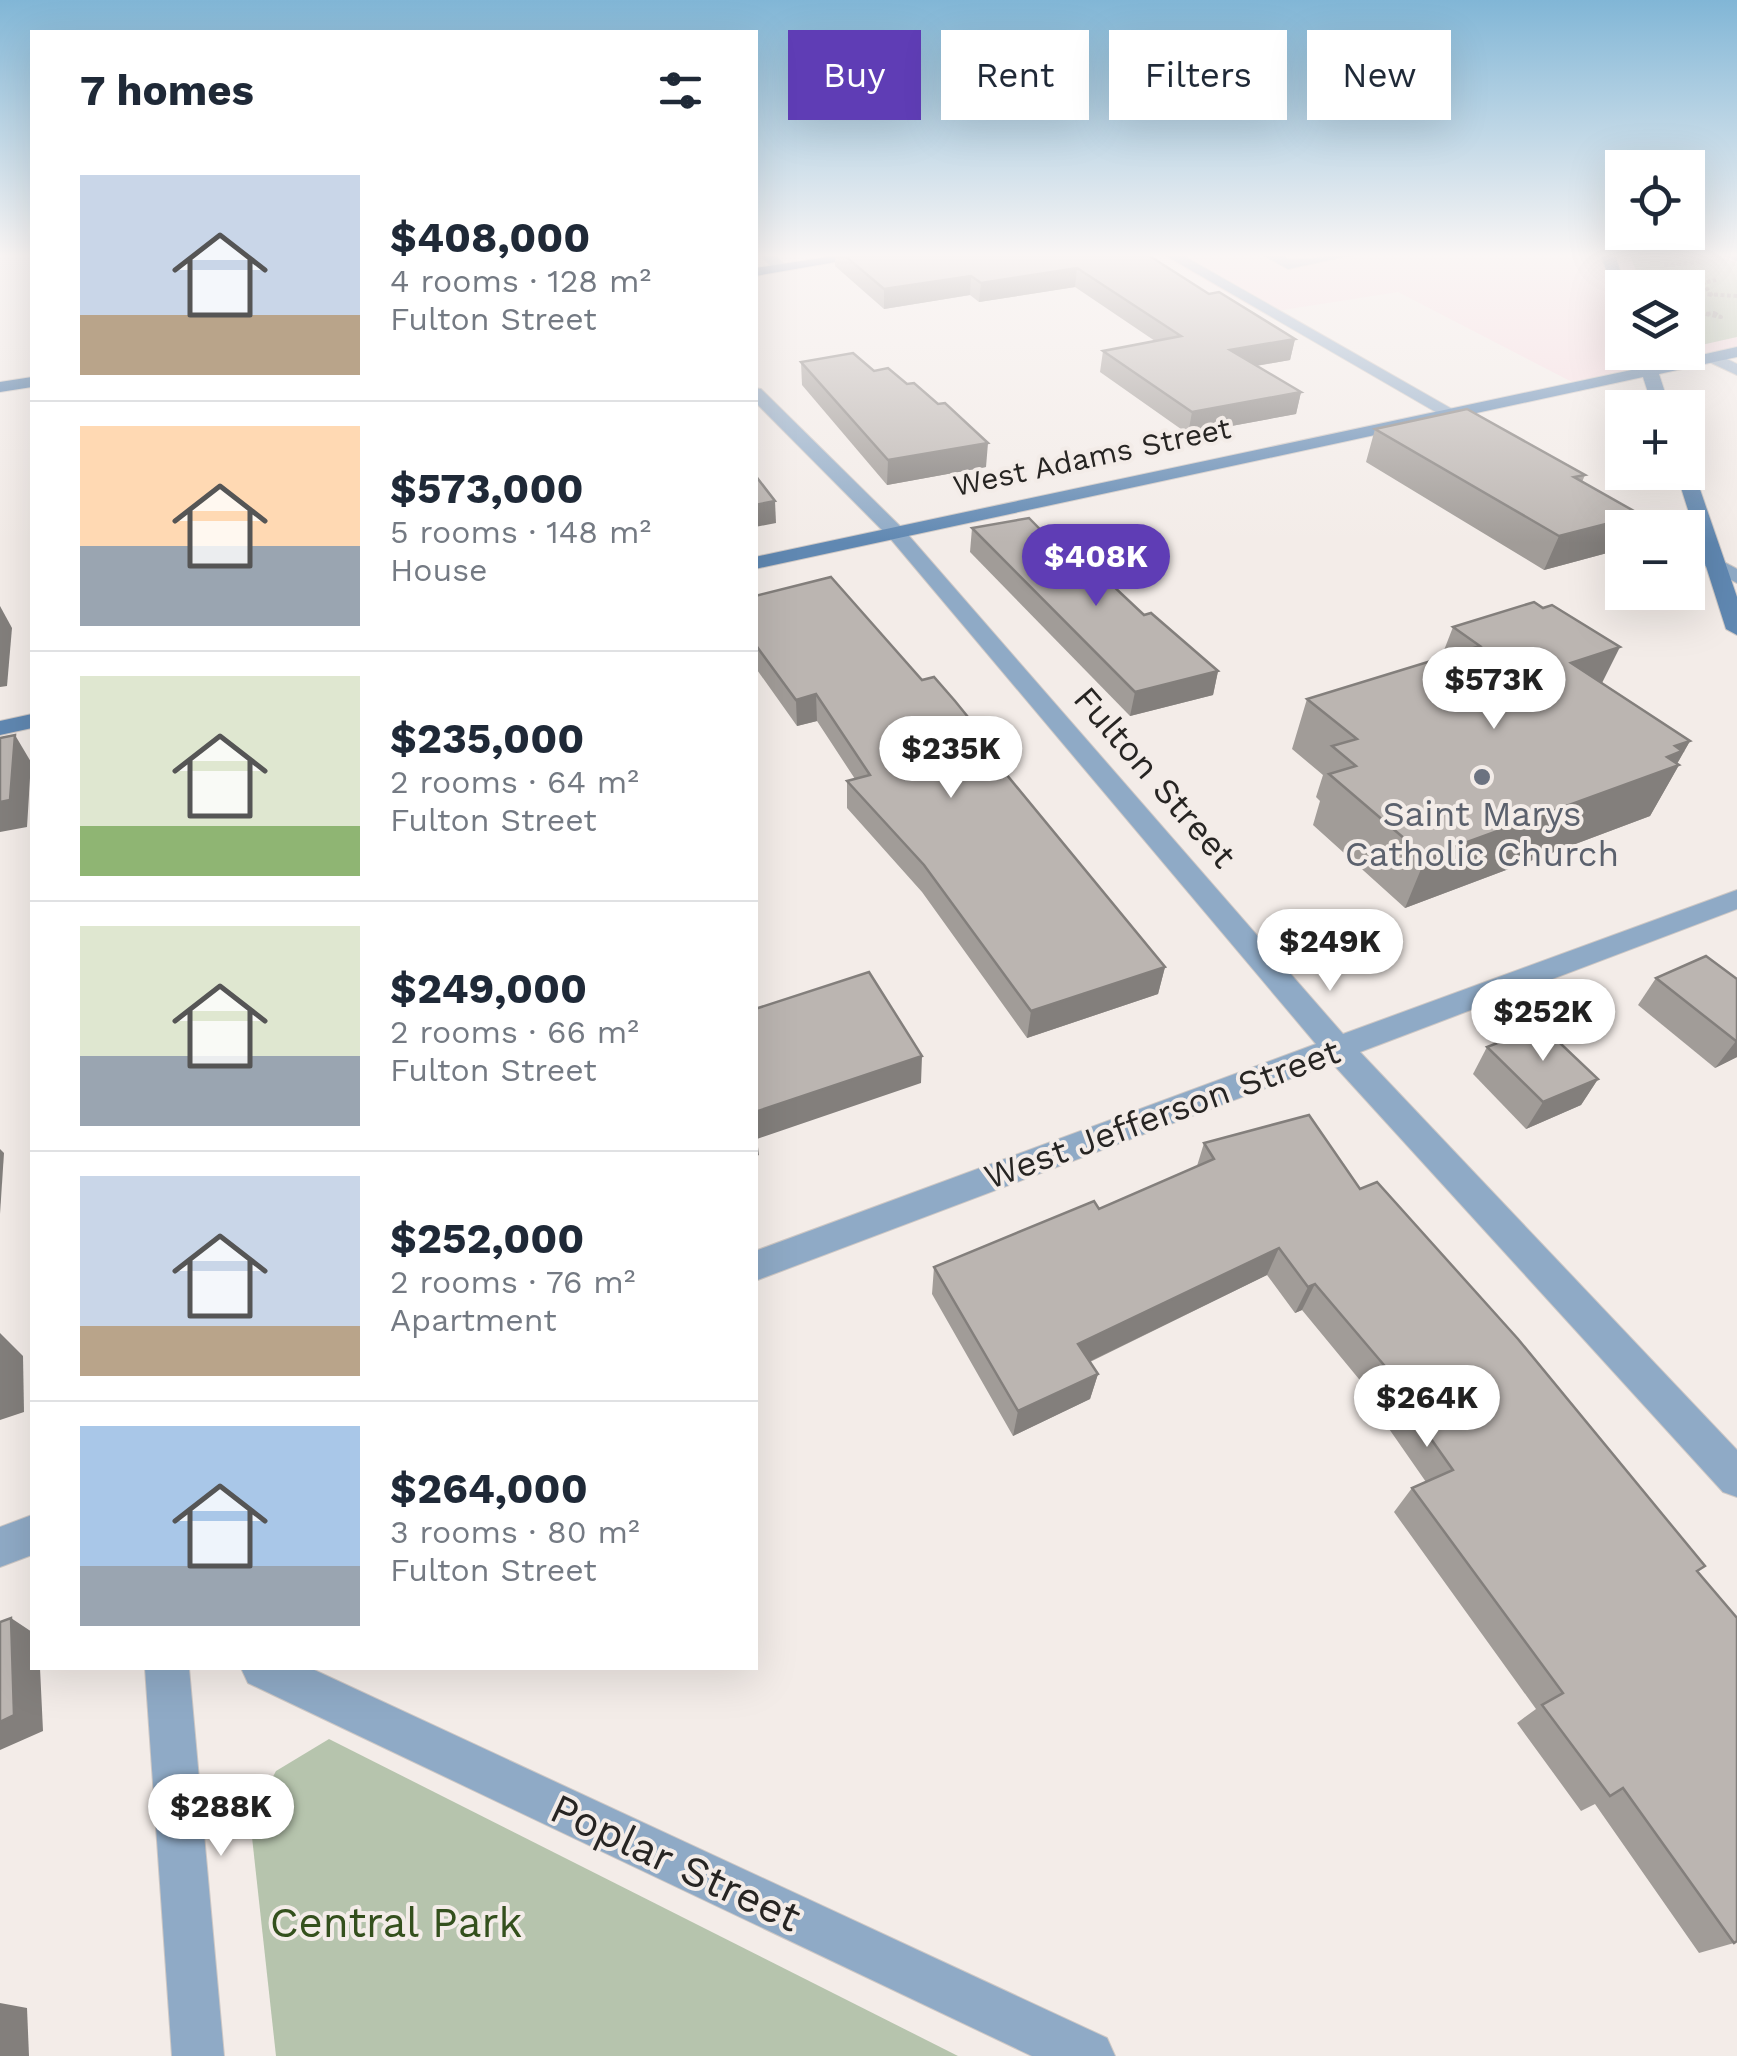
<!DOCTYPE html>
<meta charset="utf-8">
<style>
:root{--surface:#fff;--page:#f2f2f3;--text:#1f2937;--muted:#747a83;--line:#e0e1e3;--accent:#5f3db5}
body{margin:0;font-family:"Work Sans",sans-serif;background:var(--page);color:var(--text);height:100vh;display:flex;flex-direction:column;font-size:38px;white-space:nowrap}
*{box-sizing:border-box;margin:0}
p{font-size:32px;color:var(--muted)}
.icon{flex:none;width:55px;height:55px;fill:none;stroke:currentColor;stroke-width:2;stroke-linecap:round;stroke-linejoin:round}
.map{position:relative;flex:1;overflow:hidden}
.sheet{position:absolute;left:30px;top:30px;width:728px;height:1640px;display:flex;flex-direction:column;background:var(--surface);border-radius:0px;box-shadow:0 10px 40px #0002}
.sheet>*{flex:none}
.banner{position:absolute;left:788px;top:30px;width:798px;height:90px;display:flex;gap:20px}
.buttons{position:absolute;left:1605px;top:150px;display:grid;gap:20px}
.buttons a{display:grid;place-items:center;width:100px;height:100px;border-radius:0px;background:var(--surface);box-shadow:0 10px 40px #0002;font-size:50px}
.price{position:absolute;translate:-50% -85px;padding:0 22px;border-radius:35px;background:#fff;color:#222;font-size:32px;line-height:65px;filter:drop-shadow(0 2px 5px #0008)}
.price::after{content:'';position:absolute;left:50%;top:60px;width:30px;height:22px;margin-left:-15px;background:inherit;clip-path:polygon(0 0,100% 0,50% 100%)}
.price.on{background:var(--accent);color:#fff}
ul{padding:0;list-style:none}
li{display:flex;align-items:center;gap:30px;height:250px;padding:0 50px}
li+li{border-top:2px solid var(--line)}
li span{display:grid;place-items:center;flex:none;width:280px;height:200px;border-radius:0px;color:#555}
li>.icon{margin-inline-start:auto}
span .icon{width:120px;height:120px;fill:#fffc;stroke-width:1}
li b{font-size:42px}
h2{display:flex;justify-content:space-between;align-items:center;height:120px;padding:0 50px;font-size:42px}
.chip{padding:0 35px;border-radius:0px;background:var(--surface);box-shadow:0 10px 40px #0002;font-size:35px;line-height:90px}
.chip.on{background:var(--accent);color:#fff}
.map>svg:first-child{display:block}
.commercial{fill:#f7dce1;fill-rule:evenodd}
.green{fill:#b6c4ad}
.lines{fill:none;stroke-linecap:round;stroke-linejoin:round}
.lane-casing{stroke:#cec8c5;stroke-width:2}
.street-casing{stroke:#cec8c5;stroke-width:2}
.secondary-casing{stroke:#cec8c5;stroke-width:2}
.primary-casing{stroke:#cec8c5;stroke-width:2}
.path{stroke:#9f9a97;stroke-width:4;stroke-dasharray:4 2.5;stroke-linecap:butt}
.lane{fill:#8faac6;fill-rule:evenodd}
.street{fill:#8faac6;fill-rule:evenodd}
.secondary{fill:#6088b2;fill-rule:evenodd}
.primary{fill:#3d6fa2;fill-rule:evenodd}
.wall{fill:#a19c98}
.shaded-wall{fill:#837f7c}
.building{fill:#bbb5b1;stroke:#837f7c;stroke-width:2.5}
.worship-dot{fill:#6b7280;stroke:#f3ece8;stroke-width:4}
.labels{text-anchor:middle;stroke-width:8;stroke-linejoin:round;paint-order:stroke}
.far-street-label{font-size:30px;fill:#272523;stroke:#f3ece8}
.street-label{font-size:35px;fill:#272523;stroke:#f3ece8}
.worship-label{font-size:35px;fill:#5b616d;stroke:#f3ece8}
.near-street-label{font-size:42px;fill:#272523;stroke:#f3ece8}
.near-park-label{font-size:42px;fill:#34501d;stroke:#f3ece8}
</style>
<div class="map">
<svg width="1737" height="2056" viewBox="0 0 1737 2056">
<rect width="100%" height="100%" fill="#f3ece8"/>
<path class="commercial" d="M1160,255H1737V347L1572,382L1398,292L1263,313ZM1622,288H1688V352H1622Z"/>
<g class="green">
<polygon points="1630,255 1717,255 1737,263 1737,337 1688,348 1688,288 1642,287"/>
<polygon points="329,1739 958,2056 276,2056 250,1819 276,1771"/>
</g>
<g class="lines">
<defs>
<g id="lane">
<polygon points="760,255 775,255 788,268 776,271"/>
<polygon points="1263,255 1280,255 1290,260 1352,255 1288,269"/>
<polygon points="1705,354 1717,354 1737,364 1737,375 1705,360"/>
</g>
<g id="street">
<polygon points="1165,255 1182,255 1487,429 1472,433"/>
<polygon points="755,388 761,389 903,529 1343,1034 1737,890 1737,909 1360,1052 1737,1450 1737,1497 1723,1492 1332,1063 755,1281 755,1251 1316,1044 889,537 755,402"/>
<polygon points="1605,496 1657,524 1659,528 1635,528 1598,506 1598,498"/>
<polygon points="1688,543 1737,569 1737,583 1688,557"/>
<polygon points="32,1515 32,1555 0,1567 0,1527"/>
<polygon points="145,1668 189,1668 224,2056 172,2056"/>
<polygon points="241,1668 310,1668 1107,2038 1115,2056 1032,2056 248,1683"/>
</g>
<g id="secondary">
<polygon points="1601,255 1615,255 1626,288 1622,288 1622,300 1615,296"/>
<polygon points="1724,255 1737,255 1737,261"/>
<polygon points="1737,347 1737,357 1659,374 1670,408 1653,408 1643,377 755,569 755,557 1641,368 1637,352 1651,352 1656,365"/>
<polygon points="1688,467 1694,472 1737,597 1737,635 1726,629 1676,472 1688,472"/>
<polygon points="32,714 32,728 0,735 0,721"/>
</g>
<g id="primary">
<polygon points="841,255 876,255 755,276 755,268"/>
<polygon points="32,377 32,387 0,392 0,382"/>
</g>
</defs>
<use href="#lane" class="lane-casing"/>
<use href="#street" class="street-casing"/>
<use href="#secondary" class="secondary-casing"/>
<use href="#primary" class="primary-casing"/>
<g class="path">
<polyline points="1664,265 1703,262"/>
<polyline points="1688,293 1737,296"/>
<polyline points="1712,296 1703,283 1716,280"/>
<polyline points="1688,313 1705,314"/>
<polygon points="1714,313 1721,317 1705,314"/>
</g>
<use href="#lane" class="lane"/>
<use href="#street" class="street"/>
<use href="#secondary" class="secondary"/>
<use href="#primary" class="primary"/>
</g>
<g class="wall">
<polygon points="835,255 1148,255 1209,294 1295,339 1290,360 1256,366 1301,392 1296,414 1188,434 1100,372 1103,351 1155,341 1075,287 979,302 970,295 884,309 835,266"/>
<polygon points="801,362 986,467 887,485 802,385"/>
<polygon points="1375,429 1585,475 1582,482 1641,515 1635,528 1622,528 1622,549 1544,570 1366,462"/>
<polygon points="972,528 1078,568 1218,671 1213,695 1130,716 970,552"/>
<polygon points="755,596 922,680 981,733 980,742 1165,967 1158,994 1027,1038 922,892 847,808 847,781 855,779 817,721 797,726 755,667"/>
<polygon points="1453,627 1602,683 1690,741 1677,764 1679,765 1650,816 1405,908 1313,825 1320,801 1316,797 1323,775 1292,749 1307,699 1441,658"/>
<polygon points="1656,978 1737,979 1737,1057 1715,1068 1638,1005"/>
<polygon points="1487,1047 1598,1079 1581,1105 1526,1129 1473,1074"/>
<polygon points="1204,1143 1360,1189 1698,1572 1734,1943 1699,1953 1595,1804 1581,1811 1517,1723 1536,1709 1394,1512 1412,1488 1426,1482 1378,1413 1382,1407 1302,1310 1295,1313 1267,1275 1090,1362 1098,1374 1090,1399 1013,1436 932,1294 934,1267 1099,1209 1197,1166"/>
</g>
<g class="shaded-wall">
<polygon points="1077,268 1075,287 979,302 981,283"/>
<polygon points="971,276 970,295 884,309 884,289"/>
<polygon points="1295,339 1290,360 1226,371 1230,350"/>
<polygon points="1301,392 1296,414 1188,434 1192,412"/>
<polygon points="988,443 986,467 887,485 888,460"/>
<polygon points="775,501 776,523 755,527 755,505"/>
<polygon points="1641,515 1635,528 1622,528 1622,549 1544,570 1559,536"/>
<polygon points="0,606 12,628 7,686 0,687"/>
<polygon points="1620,647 1595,697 1571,663"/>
<polygon points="1218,671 1213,695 1130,716 1135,692"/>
<polygon points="816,694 817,721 797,726 796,700"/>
<polygon points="15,735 31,762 27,827 0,832 0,802"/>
<polygon points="1690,741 1675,767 1679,765 1650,816 1405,908 1426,857 1667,757 1675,746"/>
<polygon points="1165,967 1158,994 1027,1038 1031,1011"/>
<polygon points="1736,1041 1737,1041 1737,1057 1715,1068"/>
<polygon points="922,1056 921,1083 757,1139 759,1155 755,1157 755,1112"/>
<polygon points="1598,1079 1581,1105 1526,1129 1543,1102"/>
<polygon points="0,1149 4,1153 0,1214"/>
<polygon points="1279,1248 1267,1275 1072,1370 1078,1344"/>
<polygon points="1315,1284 1302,1310 1295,1313 1308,1287"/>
<polygon points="0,1333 23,1356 24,1412 0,1420"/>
<polygon points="1098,1374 1090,1399 1013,1436 1018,1411"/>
<polygon points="11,1618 32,1632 32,1668 40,1668 43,1731 0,1750 0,1722"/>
<polygon points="0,2003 27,2008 29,2056 0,2056"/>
</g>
<g class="building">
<polygon points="844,255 1148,255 1209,294 1219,292 1295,339 1230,350 1301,392 1192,412 1103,351 1181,336 1077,268 981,283 971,276 884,289"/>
<polygon points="853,353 874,371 888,368 907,384 914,383 938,404 945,403 988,443 888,460 801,362"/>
<polygon points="1467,409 1585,475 1574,477 1641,515 1559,536 1375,429"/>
<polygon points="755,475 775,501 755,505"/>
<polygon points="1029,518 1078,568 1091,565 1144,615 1151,613 1218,671 1135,692 972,528"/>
<polygon points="831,577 922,680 934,677 955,701 981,733 974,735 1165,967 1031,1011 924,865 847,781 870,775 816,694 796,700 755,644 755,596"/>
<polygon points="1534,602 1543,608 1552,605 1620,647 1571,663 1690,741 1675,746 1682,751 1667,757 1679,765 1426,857 1329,774 1356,766 1332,746 1357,739 1307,699 1480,646 1453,627"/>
<polygon points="15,735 10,800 0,802 0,738"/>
<polygon points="1706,956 1737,979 1737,1041 1736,1041 1656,978"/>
<polygon points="869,972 922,1056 755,1112 755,1009"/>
<polygon points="1542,1026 1598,1079 1543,1102 1487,1047"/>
<polygon points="1309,1115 1360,1189 1377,1182 1518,1339 1705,1566 1697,1571 1737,1618 1737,1941 1734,1943 1623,1788 1610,1796 1542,1705 1563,1693 1412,1488 1453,1470 1395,1388 1401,1385 1315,1284 1308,1287 1279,1248 1078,1344 1098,1374 1018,1411 934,1267 1094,1201 1099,1209 1214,1159 1204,1143"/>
<polygon points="11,1618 14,1715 0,1722 0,1622"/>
</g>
<linearGradient id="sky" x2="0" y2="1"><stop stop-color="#81b6d6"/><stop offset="0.47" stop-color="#faf6f5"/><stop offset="1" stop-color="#faf6f5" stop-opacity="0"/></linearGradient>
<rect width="1737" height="543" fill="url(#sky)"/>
<circle class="worship-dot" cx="1482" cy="777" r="10"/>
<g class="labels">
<g class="far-street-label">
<text transform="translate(1092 457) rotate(-12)" y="10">West Adams Street</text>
</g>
<g class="street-label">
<text transform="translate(1155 777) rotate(49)" y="12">Fulton Street</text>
<text transform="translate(1162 1114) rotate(-20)" y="12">West Jefferson Street</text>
</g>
<g class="worship-label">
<text x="1482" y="826">Saint Marys<tspan x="1482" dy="40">Catholic Church</tspan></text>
</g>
<g class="near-street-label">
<text transform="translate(676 1862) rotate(25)" y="15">Poplar Street</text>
</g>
<g class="near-park-label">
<text x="396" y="1937">Central Park</text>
</g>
</g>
</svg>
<div class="buttons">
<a><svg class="icon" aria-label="locate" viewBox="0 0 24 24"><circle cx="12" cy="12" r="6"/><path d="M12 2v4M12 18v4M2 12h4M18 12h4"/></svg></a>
<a><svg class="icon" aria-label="layers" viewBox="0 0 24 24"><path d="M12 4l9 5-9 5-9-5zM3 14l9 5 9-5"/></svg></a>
<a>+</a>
<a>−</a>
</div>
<b class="price on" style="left:1096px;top:609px">$408K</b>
<b class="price" style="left:1494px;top:732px">$573K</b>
<b class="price" style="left:951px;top:801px">$235K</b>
<b class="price" style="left:1330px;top:994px">$249K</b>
<b class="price" style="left:1543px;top:1064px">$252K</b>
<b class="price" style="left:1427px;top:1450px">$264K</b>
<b class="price" style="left:221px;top:1859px">$288K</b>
<div class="banner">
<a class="chip on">Buy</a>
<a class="chip">Rent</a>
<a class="chip">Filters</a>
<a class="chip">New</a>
</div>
<section class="sheet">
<h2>7 homes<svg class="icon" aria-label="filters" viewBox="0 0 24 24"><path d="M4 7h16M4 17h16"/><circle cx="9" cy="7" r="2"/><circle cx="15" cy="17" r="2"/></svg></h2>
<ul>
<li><span style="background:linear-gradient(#c9d6e8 70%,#b9a48a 0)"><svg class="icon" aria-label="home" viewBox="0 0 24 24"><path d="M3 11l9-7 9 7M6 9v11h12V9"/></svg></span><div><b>$408,000</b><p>4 rooms · 128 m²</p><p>Fulton Street</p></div></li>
<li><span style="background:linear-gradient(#ffd9b3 60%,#9aa5b1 0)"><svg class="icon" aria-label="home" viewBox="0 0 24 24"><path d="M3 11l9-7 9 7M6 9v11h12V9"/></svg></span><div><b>$573,000</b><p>5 rooms · 148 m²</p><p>House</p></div></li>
<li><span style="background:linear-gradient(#dfe7d0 75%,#8fb573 0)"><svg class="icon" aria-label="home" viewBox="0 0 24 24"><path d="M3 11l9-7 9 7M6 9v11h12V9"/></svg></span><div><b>$235,000</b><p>2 rooms · 64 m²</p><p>Fulton Street</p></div></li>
<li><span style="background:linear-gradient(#dfe7d0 65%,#9aa5b1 0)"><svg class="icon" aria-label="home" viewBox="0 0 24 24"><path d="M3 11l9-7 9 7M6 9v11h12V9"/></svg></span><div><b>$249,000</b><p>2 rooms · 66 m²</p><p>Fulton Street</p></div></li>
<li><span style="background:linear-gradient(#c9d6e8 75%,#b9a48a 0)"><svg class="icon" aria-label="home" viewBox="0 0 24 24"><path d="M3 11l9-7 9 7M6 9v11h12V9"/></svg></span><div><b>$252,000</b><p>2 rooms · 76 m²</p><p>Apartment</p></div></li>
<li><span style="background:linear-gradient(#a9c7e8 70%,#9aa5b1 0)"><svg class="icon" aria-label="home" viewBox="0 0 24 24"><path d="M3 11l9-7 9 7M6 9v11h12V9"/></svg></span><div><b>$264,000</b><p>3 rooms · 80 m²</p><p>Fulton Street</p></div></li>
</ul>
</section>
</div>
